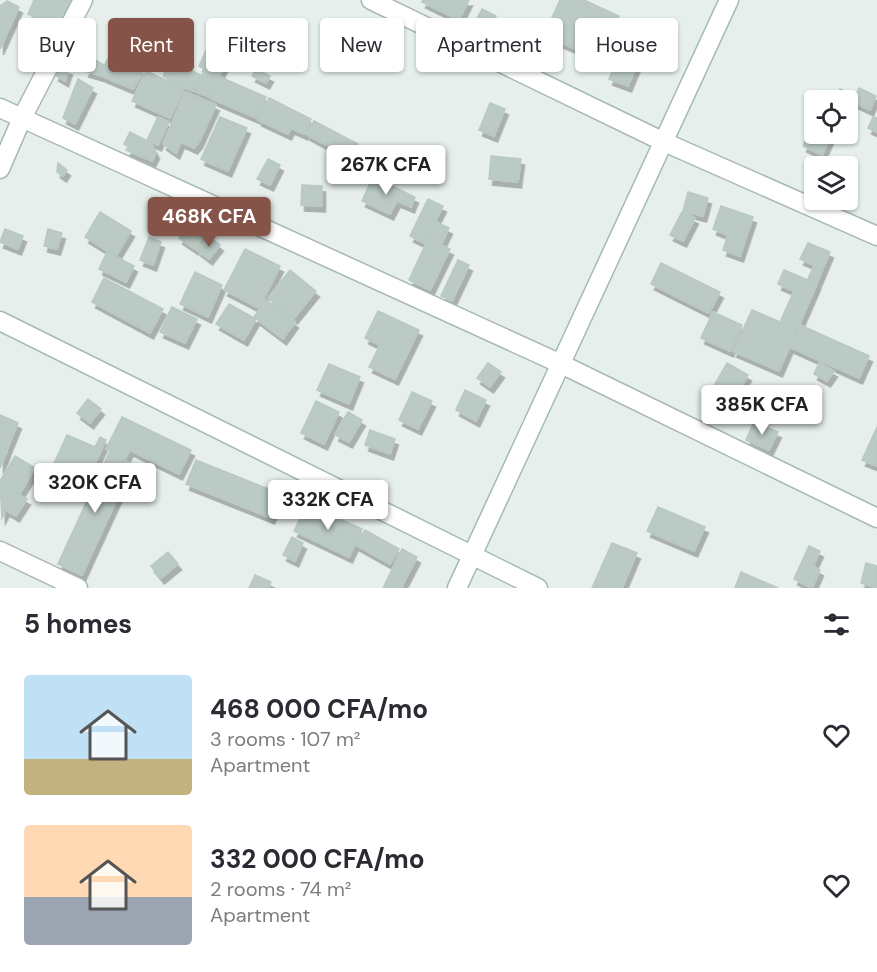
<!DOCTYPE html>
<meta charset="utf-8">
<style>
:root{--surface:#fff;--page:#f2f2f3;--text:#2b2b33;--muted:#7c7c81;--accent:#855347}
body{margin:0;font-family:"DM Sans",sans-serif;background:var(--page);color:var(--text);height:100vh;display:flex;flex-direction:column;font-size:22px;white-space:nowrap}
*{box-sizing:border-box;margin:0}
p{font-size:20px;color:var(--muted)}
.icon{flex:none;width:33px;height:33px;fill:none;stroke:currentColor;stroke-width:2;stroke-linecap:round;stroke-linejoin:round}
.map{position:relative;height:588px;overflow:hidden}
.details{display:flex;flex-direction:column;background:var(--surface);flex:1}
.details>*{flex:none}
.banner{position:absolute;left:18px;top:18px;width:842px;height:54px;display:flex;gap:12px}
.fabs{position:absolute;left:804px;top:90px;display:grid;gap:12px}
.fabs a{display:grid;place-items:center;width:54px;height:54px;border-radius:6px;background:var(--surface);box-shadow:0 2px 4px #0004;font-size:30px}
.price{position:absolute;translate:-50% -51px;padding:0 14px;border-radius:6px;background:#fff;color:#222;font-size:20px;line-height:39px;filter:drop-shadow(0 2px 3px #0008)}
.price::after{content:'';position:absolute;left:50%;top:36px;width:18px;height:14px;margin-left:-9px;background:inherit;clip-path:polygon(0 0,100% 0,50% 100%)}
.price.selected{background:var(--accent);color:#fff}
ul{padding:0;list-style:none}
li{display:flex;align-items:center;gap:18px;height:150px;padding:0 24px}
li span{display:grid;place-items:center;flex:none;width:168px;height:120px;border-radius:6px;color:#555}
li>.icon{margin-inline-start:auto}
span .icon{width:72px;height:72px;fill:#fffc;stroke-width:1}
li b{font-size:26px}
h2{display:flex;justify-content:space-between;align-items:center;height:72px;padding:0 24px;font-size:26px}
.tag{padding:0 21px;border-radius:6px;background:var(--surface);box-shadow:0 2px 4px #0004;font-size:21px;line-height:54px}
.tag.selected{background:var(--accent);color:#fff}
.map>svg:first-child{display:block}
.building{fill:#bbcac4;stroke:#b8c9c2;stroke-width:1.5;filter:url(#shadow)}
.lines{fill:none;stroke-linecap:round;stroke-linejoin:round}
.street-casing{stroke:#a8b8b2;stroke-width:21}
.secondary-casing{stroke:#a4bbb3;stroke-width:21}
.street{stroke:#fff;stroke-width:18}
.secondary{stroke:#fff;stroke-width:18}
</style>
<div class="map">
<svg width="877" height="588" viewBox="0 0 877 588">
<defs>
<filter id="shadow"><feDropShadow dx="3.5" dy="6" stdDeviation="0" flood-color="#0004"/></filter>
</defs>
<rect width="100%" height="100%" fill="#e6efeb"/>
<g class="building">
<polygon points="34,0 75,0 61,29 28,14"/>
<polygon points="423,0 469,0 459,20 422,2"/>
<polygon points="560,0 584,0 619,16 599,59 544,35"/>
<polygon points="7,1 19,7 0,49 0,6"/>
<polygon points="482,9 496,16 488,31 474,24"/>
<polygon points="215,31 236,41 209,97 195,91 205,70 199,66"/>
<polygon points="335,43 347,48 340,65 328,60"/>
<polygon points="175,53 190,60 178,84 163,76"/>
<polygon points="620,53 639,60 628,86 609,79"/>
<polygon points="110,55 144,70 133,89 99,75"/>
<polygon points="92,58 104,65 99,75 85,71"/>
<polygon points="59,66 69,69 65,81 55,75"/>
<polygon points="187,68 201,75 193,91 179,85"/>
<polygon points="256,69 270,76 266,83 252,76"/>
<polygon points="146,71 184,88 170,118 132,101"/>
<polygon points="220,77 266,97 257,118 210,98"/>
<polygon points="78,79 93,88 75,124 63,118"/>
<polygon points="859,88 876,96 870,110 853,102"/>
<polygon points="840,89 850,93 847,100 834,100"/>
<polygon points="185,92 216,105 199,142 194,148 181,142 176,153 163,144"/>
<polygon points="269,98 311,119 304,134 291,128 288,134 258,120"/>
<polygon points="490,103 505,109 494,136 479,130"/>
<polygon points="158,117 169,122 158,145 147,140"/>
<polygon points="220,117 247,128 228,171 201,159"/>
<polygon points="873,117 877,118 877,132 868,128"/>
<polygon points="314,121 358,144 350,158 306,134"/>
<polygon points="811,129 814,131 814,134 820,134 830,138 822,155 803,146"/>
<polygon points="130,132 151,143 156,153 152,161 126,150 129,147 124,144"/>
<polygon points="491,156 521,159 518,182 489,179"/>
<polygon points="268,159 280,165 270,185 257,179"/>
<polygon points="58,163 67,170 63,176 57,172"/>
<polygon points="373,177 415,197 411,207 397,201 390,214 362,201"/>
<polygon points="302,185 322,186 322,206 301,205"/>
<polygon points="688,192 708,198 703,216 683,211"/>
<polygon points="428,199 443,206 424,243 410,236"/>
<polygon points="721,206 753,217 740,256 723,250 728,235 713,229"/>
<polygon points="100,212 131,231 116,256 85,237"/>
<polygon points="682,212 695,218 683,241 670,235"/>
<polygon points="436,222 449,228 441,245 450,249 430,290 409,280"/>
<polygon points="191,223 206,233 195,249 179,238"/>
<polygon points="5,229 23,236 18,249 0,242"/>
<polygon points="48,229 62,233 57,249 44,246"/>
<polygon points="209,236 220,245 209,259 197,250"/>
<polygon points="149,237 161,242 153,265 140,260"/>
<polygon points="808,243 830,252 817,283 808,279 814,265 800,259"/>
<polygon points="245,249 280,266 259,308 224,290"/>
<polygon points="107,252 134,266 126,282 99,269"/>
<polygon points="458,260 469,265 452,301 441,296"/>
<polygon points="661,263 720,292 709,313 651,284"/>
<polygon points="290,270 316,291 294,318 268,298"/>
<polygon points="784,270 817,284 779,371 733,351 752,310 780,322 794,291 778,284"/>
<polygon points="195,272 222,285 208,317 180,304"/>
<polygon points="104,278 163,309 150,333 92,302"/>
<polygon points="266,300 295,322 283,339 254,317"/>
<polygon points="229,304 256,319 244,340 216,324"/>
<polygon points="172,307 197,319 185,343 160,332"/>
<polygon points="378,311 419,330 395,379 369,367 380,345 365,338"/>
<polygon points="713,312 742,325 730,351 701,338"/>
<polygon points="800,325 869,356 859,378 790,347"/>
<polygon points="488,363 501,372 490,387 477,378"/>
<polygon points="727,363 748,375 732,402 711,391"/>
<polygon points="819,363 834,371 827,381 814,374"/>
<polygon points="329,364 360,377 349,404 317,390"/>
<polygon points="465,390 486,400 476,421 456,410"/>
<polygon points="412,392 432,401 418,429 399,420"/>
<polygon points="88,399 101,409 90,423 77,413"/>
<polygon points="316,401 339,412 324,444 301,433"/>
<polygon points="348,412 362,420 349,442 335,435"/>
<polygon points="0,415 18,423 7,450 0,447"/>
<polygon points="122,417 191,450 179,474 130,450 125,459 106,449"/>
<polygon points="754,422 778,432 769,450 746,440"/>
<polygon points="877,427 877,466 862,460"/>
<polygon points="370,430 395,439 390,454 365,445"/>
<polygon points="67,435 95,447 100,437 106,440 83,489 49,474"/>
<polygon points="0,448 7,451 0,468"/>
<polygon points="109,453 133,464 82,575 58,564"/>
<polygon points="15,456 35,468 19,495 27,499 16,516 6,510 2,518 0,481"/>
<polygon points="196,460 281,494 271,518 186,484"/>
<polygon points="307,505 362,529 349,557 294,531"/>
<polygon points="658,507 705,527 694,551 647,531"/>
<polygon points="365,530 399,549 390,564 356,545"/>
<polygon points="292,537 303,543 295,561 283,555"/>
<polygon points="612,543 637,553 622,588 592,588"/>
<polygon points="809,546 820,551 813,566 820,570 812,588 794,579"/>
<polygon points="402,549 417,557 401,588 383,588"/>
<polygon points="168,552 178,564 161,578 151,566"/>
<polygon points="866,563 877,566 877,588 861,583"/>
<polygon points="741,572 778,588 735,588"/>
<polygon points="255,575 271,582 268,588 249,588"/>
</g>
<g class="lines">
<defs>
<g id="street">
<polyline points="371,0 664,142 877,236"/>
<polyline points="0,108 561,364 877,518"/>
<polyline points="0,169 22,118 83,0"/>
<polyline points="0,321 538,588"/>
<polyline points="0,551 78,588"/>
</g>
<polyline id="secondary" points="457,588 729,0"/>
</defs>
<use href="#street" class="street-casing"/>
<use href="#secondary" class="secondary-casing"/>
<use href="#street" class="street"/>
<use href="#secondary" class="secondary"/>
</g>
</svg>
<div class="fabs">
<a><svg class="icon" aria-label="locate" viewBox="0 0 24 24"><circle cx="12" cy="12" r="6"/><path d="M12 2v4M12 18v4M2 12h4M18 12h4"/></svg></a>
<a><svg class="icon" aria-label="layers" viewBox="0 0 24 24"><path d="M12 4l9 5-9 5-9-5zM3 14l9 5 9-5"/></svg></a>
</div>
<b class="price" style="left:386px;top:196px">267K CFA</b>
<b class="price selected" style="left:209px;top:248px">468K CFA</b>
<b class="price" style="left:762px;top:436px">385K CFA</b>
<b class="price" style="left:95px;top:514px">320K CFA</b>
<b class="price" style="left:328px;top:531px">332K CFA</b>
<div class="banner">
<a class="tag">Buy</a>
<a class="tag selected">Rent</a>
<a class="tag">Filters</a>
<a class="tag">New</a>
<a class="tag">Apartment</a>
<a class="tag">House</a>
</div>
</div>
<section class="details">
<h2>5 homes<svg class="icon" aria-label="filters" viewBox="0 0 24 24"><path d="M4 7h16M4 17h16"/><circle cx="9" cy="7" r="2"/><circle cx="15" cy="17" r="2"/></svg></h2>
<ul>
<li><span style="background:linear-gradient(#bfe0f5 70%,#c2b280 0)"><svg class="icon" aria-label="home" viewBox="0 0 24 24"><path d="M3 11l9-7 9 7M6 9v11h12V9"/></svg></span><div><b>468 000 CFA/mo</b><p>3 rooms · 107 m²</p><p>Apartment</p></div><svg class="icon" aria-label="heart" viewBox="0 0 24 24"><path d="M12 20l-8-8c-3-5 5-10 8-4 3-6 11-1 8 4z"/></svg></li>
<li><span style="background:linear-gradient(#ffd9b3 60%,#9aa5b1 0)"><svg class="icon" aria-label="home" viewBox="0 0 24 24"><path d="M3 11l9-7 9 7M6 9v11h12V9"/></svg></span><div><b>332 000 CFA/mo</b><p>2 rooms · 74 m²</p><p>Apartment</p></div><svg class="icon" aria-label="heart" viewBox="0 0 24 24"><path d="M12 20l-8-8c-3-5 5-10 8-4 3-6 11-1 8 4z"/></svg></li>
</ul>
</section>
